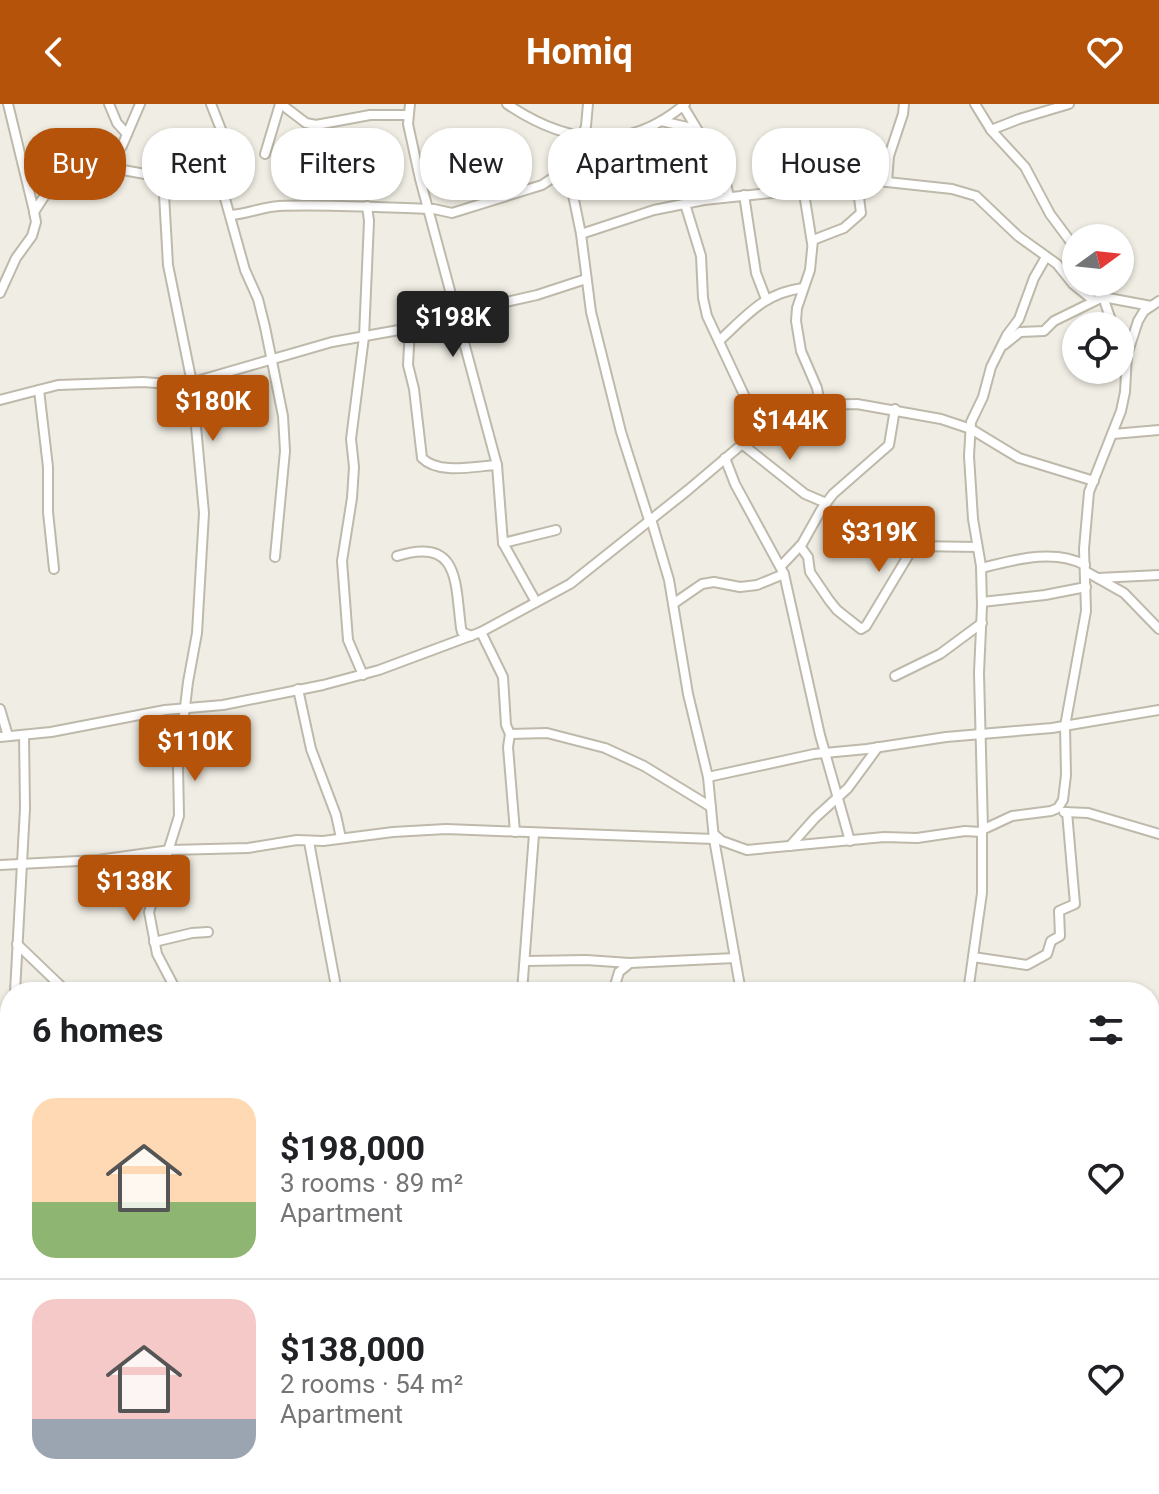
<!DOCTYPE html>
<meta charset="utf-8">
<style>
:root{--surface:#fff;--page:#f6f6f6;--text:#202124;--muted:#757577;--line:#e0e0e0;--accent:#b45309}
body{margin:0;font-family:Roboto,sans-serif;background:var(--page);color:var(--text);height:100vh;display:flex;flex-direction:column;font-size:30px;white-space:nowrap}
*{box-sizing:border-box;margin:0}
p{font-size:26px;color:var(--muted)}
.icon{flex:none;width:44px;height:44px;fill:none;stroke:currentColor;stroke-width:2;stroke-linecap:round;stroke-linejoin:round}
.map{position:relative;flex:1;overflow:hidden}
.drawer{position:absolute;left:0px;top:878px;width:1160px;height:512px;display:flex;flex-direction:column;background:var(--surface);border-radius:32px 32px 0 0;box-shadow:0 2px 6px #0004}
.drawer>*{flex:none}
.top-card{position:absolute;left:24px;top:24px;width:1112px;height:72px;display:flex;gap:16px}
.needle{width:52px;rotate:75deg}
.controls{position:absolute;left:1062px;top:120px;display:grid;gap:16px}
.controls a{display:grid;place-items:center;width:72px;height:72px;border-radius:50%;background:var(--surface);box-shadow:0 2px 6px #0004;font-size:40px}
.price{position:absolute;translate:-50% -68px;padding:0 18px;border-radius:8px;background:var(--accent);color:#fff;font-size:26px;line-height:52px;filter:drop-shadow(0 2px 4px #0008)}
.price::after{content:'';position:absolute;left:50%;top:48px;width:24px;height:18px;margin-left:-12px;background:inherit;clip-path:polygon(0 0,100% 0,50% 100%)}
.price.current{background:#222;color:#fff}
ul{padding:0;list-style:none}
li{display:flex;align-items:center;gap:24px;height:200px;padding:0 32px}
li+li{border-top:2px solid var(--line)}
li span{display:grid;place-items:center;flex:none;width:224px;height:160px;border-radius:24px;color:#555}
li>.icon{margin-inline-start:auto}
span .icon{width:96px;height:96px;fill:#fffc;stroke-width:1}
li b{font-size:34px}
h2{display:flex;justify-content:space-between;align-items:center;height:96px;padding:0 32px;font-size:34px}
.pill{padding:0 28px;border-radius:32px;background:var(--surface);box-shadow:0 2px 6px #0004;font-size:28px;line-height:72px}
.pill.current{background:var(--accent);color:#fff}
header{display:flex;justify-content:space-between;align-items:center;height:104px;padding:0 32px;background:var(--accent);color:#fff;font-size:36px;font-weight:700}
.map>svg:first-child{display:block}
.lines{fill:none;stroke-linecap:round;stroke-linejoin:round}
.minor-casing{stroke:#beb9aa;stroke-width:12}
.minor{stroke:#fff;stroke-width:8}
</style>
<header><svg class="icon" aria-label="back" viewBox="0 0 24 24"><path d="M15 5l-7 7 7 7"/></svg>Homiq<svg class="icon" aria-label="heart" viewBox="0 0 24 24"><path d="M12 20l-8-8c-3-5 5-10 8-4 3-6 11-1 8 4z"/></svg></header>
<div class="map">
<svg width="1159" height="1390" viewBox="0 0 1159 1390">
<rect width="100%" height="100%" fill="#f0eee4"/>
<g class="lines">
<defs>
<g id="minor">
<polyline points="8,0 34,107"/>
<polyline points="109,0 117,19 127,30"/>
<polyline points="211,0 222,28 222,84 245,166 258,195 265,223 283,312 285,347 275,453"/>
<polyline points="281,0 306,19 316,21 370,11 407,11"/>
<polyline points="410,0 408,20 420,75 497,361 503,439 536,498"/>
<path d="M507,0C566,40 628,49 685,0"/>
<polyline points="588,0 586,22 577,47 573,91 581,130 591,208 621,328 649,416"/>
<polyline points="975,0 991,26 1025,63 1050,110 1076,145"/>
<polyline points="683,2 700,30 717,40 729,93"/>
<polyline points="661,17 696,25"/>
<polyline points="991,26 1019,15 1069,0"/>
<polyline points="265,50 280,0"/>
<polyline points="107,59 117,61 123,66 222,84"/>
<polyline points="163,73 168,161 192,279 204,409 197,529 188,578 178,661 179,712 149,808 157,850 177,888"/>
<polyline points="887,78 889,52 903,10 904,0"/>
<polyline points="803,83 812,139"/>
<polyline points="744,91 756,169 766,195"/>
<polyline points="685,100 701,152 703,194 707,212 760,325"/>
<path d="M231,111C247,110 262,103 279,102C331,100 382,104 434,105L452,109L542,81L551,75L577,47"/>
<polyline points="581,130 654,106 704,96 789,87 829,74 856,71 887,78 952,85 976,92 1018,132 1057,160 1073,180 1094,197"/>
<polyline points="1094,178 1103,193 1113,222"/>
<polyline points="0,189 16,154 32,132 36,118 34,108 53,79 70,69 111,56 122,42 140,0"/>
<path d="M410,224L408,261L414,285L422,354C439,371 475,362 497,361"/>
<path d="M719,237C747,211 764,189 803,184"/>
<polyline points="1120,237 1127,250"/>
<polyline points="1004,241 1020,228 1044,227 1054,217 1103,193 1151,202"/>
<polyline points="39,286 48,363 48,408 54,465"/>
<polyline points="0,296 58,281 143,278 183,281 332,238 410,224 497,200 537,191 586,175"/>
<polyline points="820,300 817,284 801,247 796,217 797,204 810,166 813,136 844,124 861,109 856,71"/>
<polyline points="1113,330 1159,326"/>
<polyline points="742,340 805,390 826,399"/>
<polyline points="725,354 735,380 784,470 820,631 850,737"/>
<polyline points="651,415 669,476 688,590 708,673 714,735 741,888"/>
<polyline points="503,439 556,426"/>
<polyline points="800,442 808,453 810,468 829,496 837,506 861,525 866,522 914,442 977,443"/>
<path d="M397,452C460,432 455,479 461,524L462,528L471,532"/>
<polyline points="781,462 802,440 821,406 833,390 889,341 895,305"/>
<path d="M981,464C1014,456 1054,444 1085,461"/>
<polyline points="1085,467 1124,489 1159,525"/>
<polyline points="1098,474 1159,471"/>
<polyline points="982,498 1045,491 1086,483"/>
<polyline points="673,500 702,480 714,478 740,483 757,481 784,470"/>
<polyline points="481,528 503,573 506,621 510,630 547,629 605,644 644,662 711,703"/>
<polyline points="363,571 348,536 342,457 352,394 354,363 351,335 364,233 369,117 367,102"/>
<polyline points="895,572 940,550 982,519"/>
<polyline points="298,585 311,645 336,711 341,734"/>
<polyline points="0,605 8,632"/>
<polyline points="510,630 508,643 515,728"/>
<polyline points="0,633 51,628 165,606 223,601 323,581 379,566 481,528 570,480 688,386 760,325 780,313 816,301 857,300 941,315 971,325 1019,354 1094,377"/>
<polyline points="708,673 814,650 867,645 946,633 1052,624 1159,606"/>
<polyline points="1064,708 1088,709 1159,730"/>
<polyline points="983,725 979,569 982,502 981,462 973,415 969,352 971,318 983,293 991,263 1007,231 1019,215 1034,174 1046,153"/>
<polyline points="715,731 722,737 747,746 884,733 917,734 965,727 981,728"/>
<polyline points="309,738 337,888"/>
<polyline points="790,742 815,714 848,684 878,643"/>
<polyline points="0,761 98,756 170,746 248,744 297,736 323,737 393,728 446,725 714,735"/>
<polyline points="154,838 192,829 208,828"/>
<polyline points="17,840 67,888"/>
<polyline points="973,853 1027,861 1047,850 1051,837 1060,832 1059,807 1075,800 1067,708"/>
<polyline points="525,857 586,856 630,859"/>
<polyline points="15,888 25,704 24,631"/>
<polyline points="522,888 534,730"/>
<polyline points="613,888 619,868 630,859 735,854"/>
<polyline points="968,888 982,789 982,726 1012,712 1051,707 1058,704 1063,696 1066,671 1065,622 1086,507 1084,445 1089,388 1121,307 1125,288 1127,251 1138,217 1144,207 1159,197"/>
<polyline points="10,920 10,931"/>
<polyline points="0,960 10,962"/>
<polyline points="10,1050 10,1073"/>
<polyline points="1150,1064 1159,1063"/>
<polyline points="0,1237 10,1245"/>
<polyline points="1150,1287 1159,1290"/>
<polyline points="185,1380 199,1390"/>
<polyline points="882,1380 886,1390"/>
<polyline points="174,1390 175,1380"/>
<polyline points="543,1390 544,1380"/>
</g>
</defs>
<use href="#minor" class="minor-casing"/>
<use href="#minor" class="minor"/>
</g>
</svg>
<div class="controls">
<a><svg class="needle" viewBox="-14 -14 28 28"><path d="M0-13l5 13h-10z" fill="#e53935"/><path d="M0 13l5-13h-10z" fill="#757577"/></svg></a>
<a><svg class="icon" aria-label="locate" viewBox="0 0 24 24"><circle cx="12" cy="12" r="6"/><path d="M12 2v4M12 18v4M2 12h4M18 12h4"/></svg></a>
</div>
<b class="price current" style="left:453px;top:255px">$198K</b>
<b class="price" style="left:213px;top:339px">$180K</b>
<b class="price" style="left:790px;top:358px">$144K</b>
<b class="price" style="left:879px;top:470px">$319K</b>
<b class="price" style="left:195px;top:679px">$110K</b>
<b class="price" style="left:134px;top:819px">$138K</b>
<div class="top-card">
<a class="pill current">Buy</a>
<a class="pill">Rent</a>
<a class="pill">Filters</a>
<a class="pill">New</a>
<a class="pill">Apartment</a>
<a class="pill">House</a>
</div>
<section class="drawer">
<h2>6 homes<svg class="icon" aria-label="filters" viewBox="0 0 24 24"><path d="M4 7h16M4 17h16"/><circle cx="9" cy="7" r="2"/><circle cx="15" cy="17" r="2"/></svg></h2>
<ul>
<li><span style="background:linear-gradient(#ffd9b3 65%,#8fb573 0)"><svg class="icon" aria-label="home" viewBox="0 0 24 24"><path d="M3 11l9-7 9 7M6 9v11h12V9"/></svg></span><div><b>$198,000</b><p>3 rooms · 89 m²</p><p>Apartment</p></div><svg class="icon" aria-label="heart" viewBox="0 0 24 24"><path d="M12 20l-8-8c-3-5 5-10 8-4 3-6 11-1 8 4z"/></svg></li>
<li><span style="background:linear-gradient(#f6c9c9 75%,#9aa5b1 0)"><svg class="icon" aria-label="home" viewBox="0 0 24 24"><path d="M3 11l9-7 9 7M6 9v11h12V9"/></svg></span><div><b>$138,000</b><p>2 rooms · 54 m²</p><p>Apartment</p></div><svg class="icon" aria-label="heart" viewBox="0 0 24 24"><path d="M12 20l-8-8c-3-5 5-10 8-4 3-6 11-1 8 4z"/></svg></li>
</ul>
</section>
</div>
